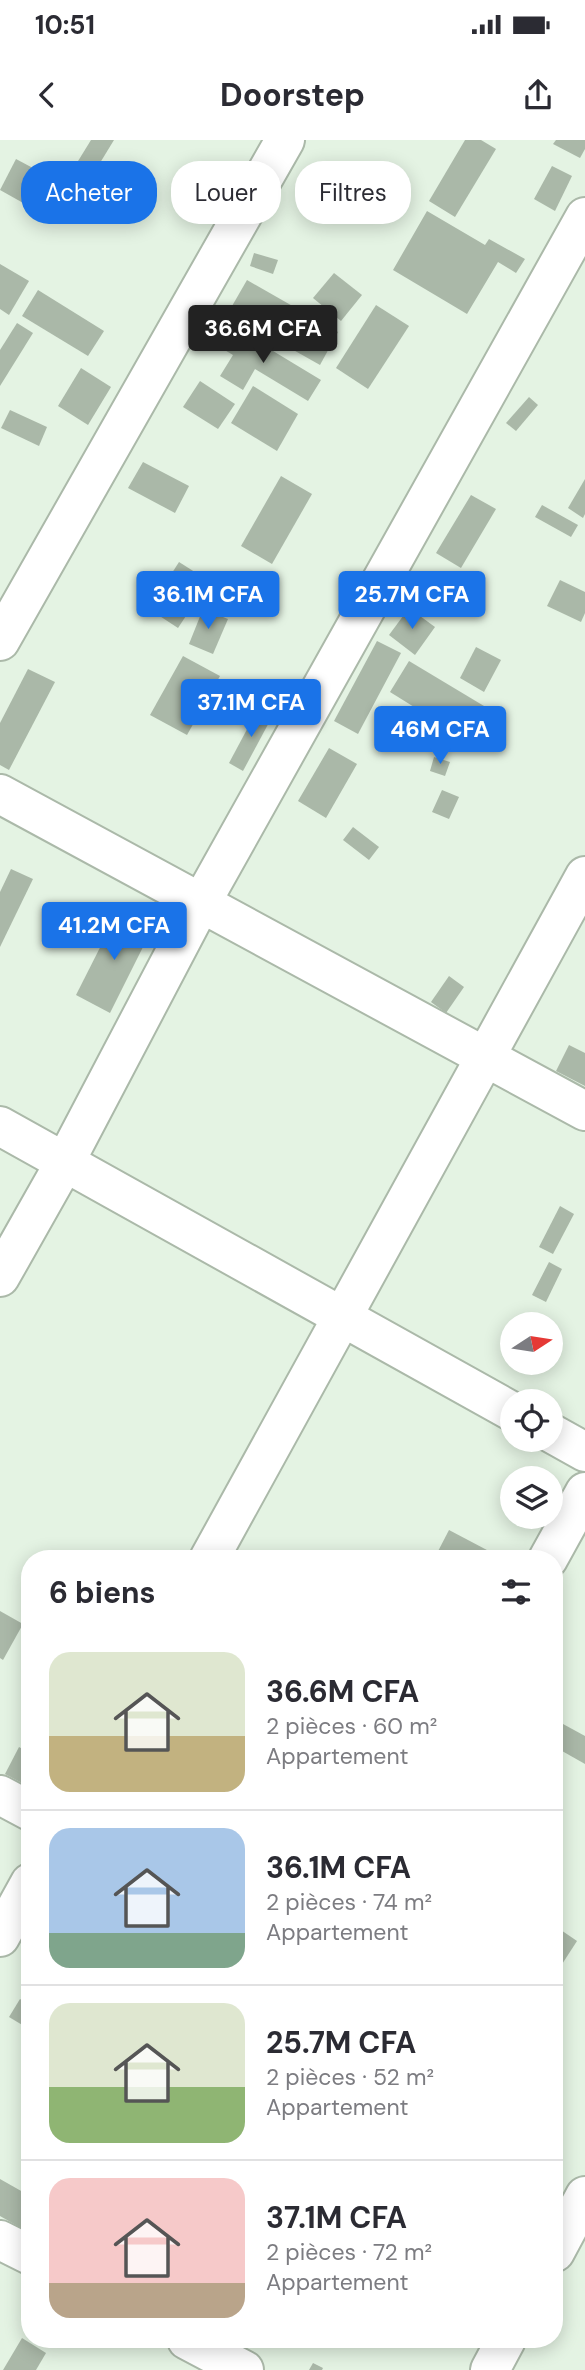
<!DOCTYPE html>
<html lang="fr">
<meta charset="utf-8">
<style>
:root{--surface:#fff;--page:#f7f7f7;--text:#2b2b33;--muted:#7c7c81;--line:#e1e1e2;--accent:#1a73e8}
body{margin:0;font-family:"DM Sans",sans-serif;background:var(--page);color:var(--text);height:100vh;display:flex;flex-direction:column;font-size:26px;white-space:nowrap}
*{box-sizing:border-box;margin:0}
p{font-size:23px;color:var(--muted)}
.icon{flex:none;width:38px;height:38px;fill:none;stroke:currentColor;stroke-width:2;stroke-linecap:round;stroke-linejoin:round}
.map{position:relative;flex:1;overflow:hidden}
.details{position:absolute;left:21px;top:1410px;width:542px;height:798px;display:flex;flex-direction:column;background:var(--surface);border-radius:28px;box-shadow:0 4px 18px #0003}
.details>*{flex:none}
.banner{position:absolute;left:21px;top:21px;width:544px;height:63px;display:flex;gap:14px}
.needle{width:46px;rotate:78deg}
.buttons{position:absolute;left:500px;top:1172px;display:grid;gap:14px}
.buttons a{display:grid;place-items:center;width:63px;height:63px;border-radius:50%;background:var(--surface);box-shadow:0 4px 18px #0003;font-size:35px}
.price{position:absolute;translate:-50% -60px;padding:0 16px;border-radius:7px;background:var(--accent);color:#fff;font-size:23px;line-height:46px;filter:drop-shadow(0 2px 4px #0008)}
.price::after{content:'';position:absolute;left:50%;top:42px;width:21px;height:16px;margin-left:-10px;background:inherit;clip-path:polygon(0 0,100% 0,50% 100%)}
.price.current{background:#222;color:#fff}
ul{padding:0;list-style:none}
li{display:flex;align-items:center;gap:21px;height:175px;padding:0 28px}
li+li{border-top:2px solid var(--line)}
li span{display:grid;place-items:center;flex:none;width:196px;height:140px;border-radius:21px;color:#555}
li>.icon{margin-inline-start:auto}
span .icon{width:84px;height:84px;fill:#fffc;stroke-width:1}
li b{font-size:30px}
h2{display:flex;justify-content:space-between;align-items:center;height:84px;padding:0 28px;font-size:30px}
.pill{padding:0 24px;border-radius:28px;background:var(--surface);box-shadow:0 4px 18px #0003;font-size:24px;line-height:63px}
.pill.current{background:var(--accent);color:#fff}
.status{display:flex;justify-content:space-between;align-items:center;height:49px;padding:0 35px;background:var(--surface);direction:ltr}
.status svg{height:19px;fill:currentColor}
header{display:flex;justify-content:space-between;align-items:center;height:91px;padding:0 28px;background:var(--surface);font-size:32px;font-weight:700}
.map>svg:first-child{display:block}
.building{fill:#aab8a8}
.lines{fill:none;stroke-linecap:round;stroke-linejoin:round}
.minor-casing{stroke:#abb9a9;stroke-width:42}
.minor{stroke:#fff;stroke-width:38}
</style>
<div class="status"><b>10:51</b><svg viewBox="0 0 49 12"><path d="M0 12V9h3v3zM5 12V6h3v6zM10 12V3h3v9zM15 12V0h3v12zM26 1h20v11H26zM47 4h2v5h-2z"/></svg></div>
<header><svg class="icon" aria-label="back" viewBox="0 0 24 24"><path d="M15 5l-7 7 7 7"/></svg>Doorstep<svg class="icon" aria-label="share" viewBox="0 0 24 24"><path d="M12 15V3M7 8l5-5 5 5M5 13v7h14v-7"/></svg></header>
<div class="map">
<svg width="585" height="2230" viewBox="0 0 585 2230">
<rect width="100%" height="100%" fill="#e4f3e3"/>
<g class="building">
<polygon points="91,0 114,0 92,36 75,26"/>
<polygon points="465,0 481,0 496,9 455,77 429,61"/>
<polygon points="556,0 585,0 585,9 580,18 553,4"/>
<polygon points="16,19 76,51 59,83 0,50"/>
<polygon points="552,26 572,36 555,71 534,59"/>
<polygon points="427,71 485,105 489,99 525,119 516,133 498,122 467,174 393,130"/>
<polygon points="254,113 278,120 273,134 250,126"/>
<polygon points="0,124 29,141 9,175 0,169"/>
<polygon points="334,133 362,155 341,181 313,158"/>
<polygon points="247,140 338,192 320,225 228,173"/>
<polygon points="38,150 104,191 88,216 22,176"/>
<polygon points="376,165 409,186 368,249 336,228"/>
<polygon points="17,183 33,193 0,246 0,210"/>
<polygon points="230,185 321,240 308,261 255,229 243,250 220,236 233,215 218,206"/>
<polygon points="81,228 111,247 88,285 58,266"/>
<polygon points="200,241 235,264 218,289 183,267"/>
<polygon points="253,246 298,274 277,311 231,283"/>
<polygon points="529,257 538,265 516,291 506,283"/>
<polygon points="10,270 47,287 39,306 1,288"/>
<polygon points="143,322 189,346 175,373 128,348"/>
<polygon points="281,336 312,354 272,424 241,406"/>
<polygon points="585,339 585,374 583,378 568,368"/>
<polygon points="471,355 496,369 461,428 436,413"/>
<polygon points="542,365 578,385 571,397 535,377"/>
<polygon points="179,422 209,441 178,488 149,469"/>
<polygon points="560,440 585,452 585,473 581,482 547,466"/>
<polygon points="409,468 435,487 415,515 389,495"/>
<polygon points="203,469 228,479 213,514 189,504"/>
<polygon points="377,501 401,513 358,594 334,581"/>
<polygon points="476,507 501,520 484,552 460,538"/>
<polygon points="183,516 220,536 187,595 150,575"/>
<polygon points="409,521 484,566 464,598 390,552"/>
<polygon points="28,529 55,542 9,630 0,625 0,583"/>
<polygon points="259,567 273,575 243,631 229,623"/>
<polygon points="329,608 357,624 326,678 298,661"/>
<polygon points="434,617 450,622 445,636 430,631"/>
<polygon points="442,650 459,657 449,679 432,672"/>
<polygon points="353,687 379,707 369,720 343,700"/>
<polygon points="11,729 33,739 0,807 0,752"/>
<polygon points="118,772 152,789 110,873 76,855"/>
<polygon points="449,836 464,847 446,873 431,862"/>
<polygon points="569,905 585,913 585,946 556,931"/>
<polygon points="560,1066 574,1074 553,1114 539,1107"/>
<polygon points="549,1122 562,1129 546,1162 532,1155"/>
<polygon points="449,1390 504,1419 434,1419"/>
<polygon points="0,1471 23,1484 3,1520 0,1518"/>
<polygon points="563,1584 585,1596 585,1624 555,1607 555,1600"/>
<polygon points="19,1607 30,1613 30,1629 22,1643 5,1634"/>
<polygon points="555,1786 577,1801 555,1835"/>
<polygon points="20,1859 30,1865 30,1877 24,1886 9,1877"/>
<polygon points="0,2039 30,2056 30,2093 0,2076"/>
<polygon points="22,2198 46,2213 36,2230 3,2230"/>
<polygon points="271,2200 288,2200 284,2207"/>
<polygon points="313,2223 323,2228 322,2230 309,2230"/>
</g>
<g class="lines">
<defs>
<g id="minor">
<polyline points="0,501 285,0"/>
<polyline points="0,654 585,971"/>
<polyline points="0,986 513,1272"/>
<polyline points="0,1137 65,1022 201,763 585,77"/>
<polyline points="551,1293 585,1312"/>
<polyline points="209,1419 585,736"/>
<polyline points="548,1419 585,1352"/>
<polyline points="0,1655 30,1671"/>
<polyline points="0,1797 30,1743"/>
<polyline points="0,2100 30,2115"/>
<polyline points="555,2112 585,2056"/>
<polyline points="187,2200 244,2230"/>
<polyline points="490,2230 506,2200"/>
</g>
</defs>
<use href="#minor" class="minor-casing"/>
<use href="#minor" class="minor"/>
</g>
</svg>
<div class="buttons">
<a><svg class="needle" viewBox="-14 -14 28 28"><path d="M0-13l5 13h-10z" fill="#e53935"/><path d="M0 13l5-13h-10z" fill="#7c7c81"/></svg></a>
<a><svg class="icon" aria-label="locate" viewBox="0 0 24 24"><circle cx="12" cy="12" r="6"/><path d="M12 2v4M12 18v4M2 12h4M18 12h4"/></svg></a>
<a><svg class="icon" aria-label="layers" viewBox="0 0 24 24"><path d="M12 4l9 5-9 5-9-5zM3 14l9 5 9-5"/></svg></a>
</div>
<b class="price current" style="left:263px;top:225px">36.6M CFA</b>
<b class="price" style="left:208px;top:491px">36.1M CFA</b>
<b class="price" style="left:412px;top:491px">25.7M CFA</b>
<b class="price" style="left:251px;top:599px">37.1M CFA</b>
<b class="price" style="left:440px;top:626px">46M CFA</b>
<b class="price" style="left:114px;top:822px">41.2M CFA</b>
<div class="banner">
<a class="pill current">Acheter</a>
<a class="pill">Louer</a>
<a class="pill">Filtres</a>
</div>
<section class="details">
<h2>6 biens<svg class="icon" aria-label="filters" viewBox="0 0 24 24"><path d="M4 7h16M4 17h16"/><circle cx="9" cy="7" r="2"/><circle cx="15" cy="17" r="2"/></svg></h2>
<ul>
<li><span style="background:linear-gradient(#dfe7d0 60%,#c2b280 0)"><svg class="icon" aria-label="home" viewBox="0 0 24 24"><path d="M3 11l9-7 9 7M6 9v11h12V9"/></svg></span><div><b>36.6M CFA</b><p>2 pièces · 60 m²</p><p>Appartement</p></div></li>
<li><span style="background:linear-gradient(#a9c7e8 75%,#7fa58c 0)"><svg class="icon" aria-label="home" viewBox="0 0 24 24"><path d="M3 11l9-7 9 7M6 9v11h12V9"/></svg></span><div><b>36.1M CFA</b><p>2 pièces · 74 m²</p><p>Appartement</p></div></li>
<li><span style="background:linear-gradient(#dfe7d0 60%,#8fb573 0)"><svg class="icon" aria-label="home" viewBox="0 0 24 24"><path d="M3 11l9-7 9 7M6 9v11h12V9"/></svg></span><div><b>25.7M CFA</b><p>2 pièces · 52 m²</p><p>Appartement</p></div></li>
<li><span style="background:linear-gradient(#f6c9c9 75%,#b9a48a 0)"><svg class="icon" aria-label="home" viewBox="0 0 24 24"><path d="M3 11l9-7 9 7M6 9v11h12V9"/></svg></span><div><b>37.1M CFA</b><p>2 pièces · 72 m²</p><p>Appartement</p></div></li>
</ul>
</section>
</div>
